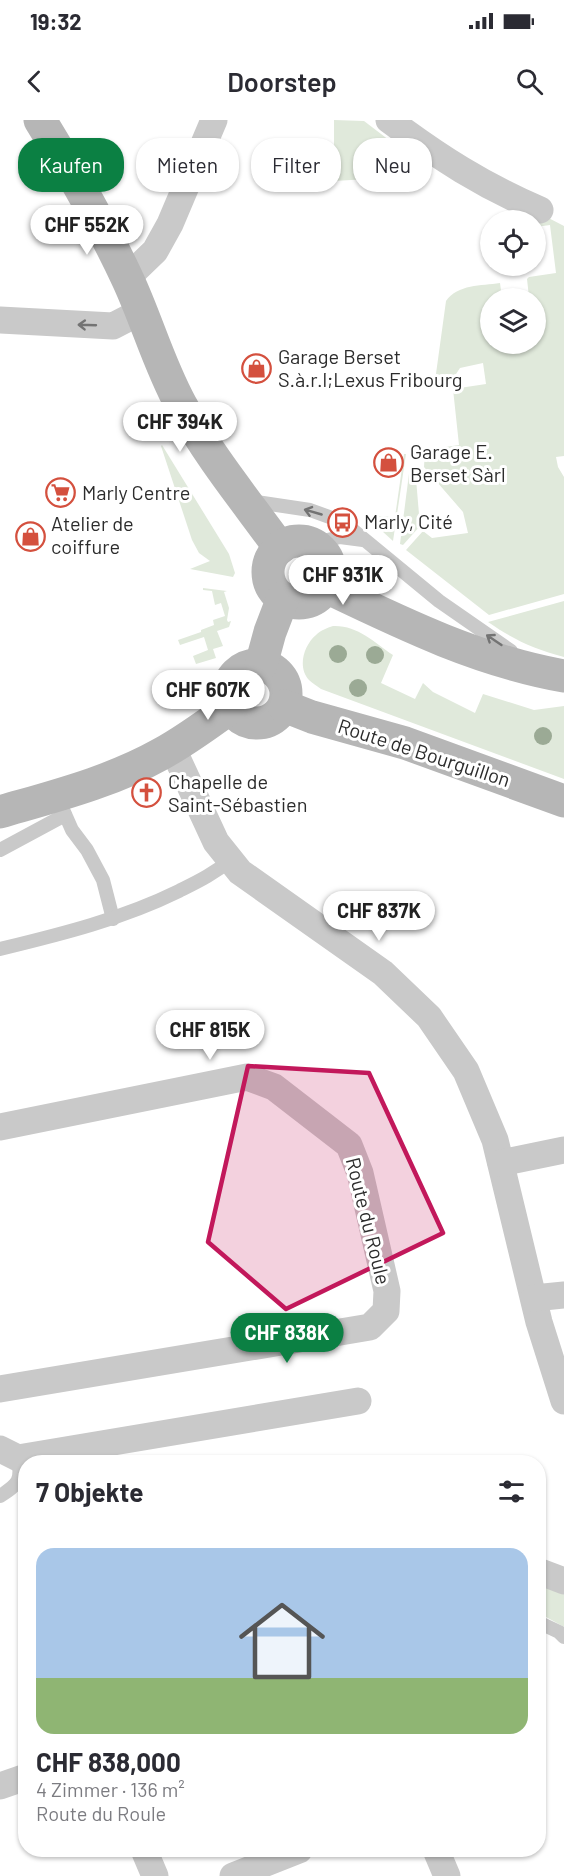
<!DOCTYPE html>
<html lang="de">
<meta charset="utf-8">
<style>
:root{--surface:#fff;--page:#f7f7f7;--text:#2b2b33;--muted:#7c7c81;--line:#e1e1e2;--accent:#0b8043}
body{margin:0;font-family:Barlow,sans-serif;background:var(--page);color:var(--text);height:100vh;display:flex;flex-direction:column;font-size:22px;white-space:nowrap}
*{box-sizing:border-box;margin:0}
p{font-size:20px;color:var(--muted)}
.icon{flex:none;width:33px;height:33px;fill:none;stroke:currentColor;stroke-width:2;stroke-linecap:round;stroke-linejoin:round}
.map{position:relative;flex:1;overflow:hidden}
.side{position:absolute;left:18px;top:1335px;width:528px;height:402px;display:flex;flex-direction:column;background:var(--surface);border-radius:24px;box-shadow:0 2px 4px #0004}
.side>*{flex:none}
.top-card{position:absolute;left:18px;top:18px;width:528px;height:54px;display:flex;gap:12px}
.fabs{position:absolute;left:480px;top:90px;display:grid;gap:12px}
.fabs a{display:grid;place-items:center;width:66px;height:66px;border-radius:50%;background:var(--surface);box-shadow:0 2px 4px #0004;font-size:30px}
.price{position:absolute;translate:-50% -51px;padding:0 14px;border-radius:21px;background:#fff;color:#222;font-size:20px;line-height:39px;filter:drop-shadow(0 2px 3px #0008)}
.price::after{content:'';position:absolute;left:50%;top:36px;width:18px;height:14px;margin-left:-9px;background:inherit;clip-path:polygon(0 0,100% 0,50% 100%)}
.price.current{background:var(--accent);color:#fff}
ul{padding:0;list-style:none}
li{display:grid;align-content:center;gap:12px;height:318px;padding:0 18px}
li+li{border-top:2px solid var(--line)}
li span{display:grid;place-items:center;height:186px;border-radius:18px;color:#555}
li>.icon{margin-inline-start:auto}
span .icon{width:108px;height:108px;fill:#fffc;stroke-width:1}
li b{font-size:26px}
h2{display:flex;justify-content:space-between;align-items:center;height:72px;padding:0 18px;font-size:26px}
.pill{padding:0 21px;border-radius:24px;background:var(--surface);box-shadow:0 2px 4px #0004;font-size:21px;line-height:54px}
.pill.current{background:var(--accent);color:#fff}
.status{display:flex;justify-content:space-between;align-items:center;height:42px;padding:0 30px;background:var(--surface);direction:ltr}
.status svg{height:16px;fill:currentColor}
header{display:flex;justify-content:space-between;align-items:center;height:78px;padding:0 18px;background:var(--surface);font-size:27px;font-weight:600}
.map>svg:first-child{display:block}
.green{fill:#e0e9db}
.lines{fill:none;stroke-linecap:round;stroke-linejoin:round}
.lane{stroke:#c9c9c9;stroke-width:14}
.street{stroke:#c9c9c9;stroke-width:27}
.secondary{stroke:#b6b6b6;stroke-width:33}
.tree{fill:#9baa95}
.oneway{stroke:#737373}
.marked{fill:#c2185b;fill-opacity:0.2;stroke:#c2185b;stroke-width:4.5;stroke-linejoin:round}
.labels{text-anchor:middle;stroke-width:6;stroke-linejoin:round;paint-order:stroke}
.poi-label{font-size:20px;fill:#2c2c2c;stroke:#fff;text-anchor:start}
.street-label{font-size:20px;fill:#2c2c2c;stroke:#fff}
</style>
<div class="status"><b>19:32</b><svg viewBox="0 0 49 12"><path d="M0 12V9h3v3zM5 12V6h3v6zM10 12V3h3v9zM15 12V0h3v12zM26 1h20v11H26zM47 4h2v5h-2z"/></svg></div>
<header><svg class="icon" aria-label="back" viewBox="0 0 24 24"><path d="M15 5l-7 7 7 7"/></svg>Doorstep<svg class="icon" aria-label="search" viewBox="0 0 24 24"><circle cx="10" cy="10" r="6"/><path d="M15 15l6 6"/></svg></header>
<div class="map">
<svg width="564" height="1756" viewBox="0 0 564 1756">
<rect width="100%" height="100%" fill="#fff"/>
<g class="green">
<polygon points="334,0 364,1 402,30 403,57 334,61"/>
<path d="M535,91L564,106V336L556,337L558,347L564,357V474L489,495L406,430L423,411L432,418L468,413L463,392L424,347L425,330L459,325L453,269L486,264L483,243L460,248L452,260L438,263L435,261L446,181C458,164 481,166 500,163L502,178H490V224H536V178H517L529,177L527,159L529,157L556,153L550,105L536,107V100H522Z"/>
<polygon points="162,325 229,434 235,453 233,457 190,449 210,441 199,433 192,420 161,326"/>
<polygon points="404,334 406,334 393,421 382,411 387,406 375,396 395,397"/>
<polygon points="410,346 415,347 420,406 403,425 400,424"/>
<polygon points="203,468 227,471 224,472 229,488 227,500 228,502 231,501 229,507 217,511 223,526 213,529 216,538 196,544 193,536 208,530 204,517 180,525 178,520 201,512 201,510 214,505 213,500 225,496 221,483 215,485 212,471 203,470"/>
<path d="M564,481V537C534,529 514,520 488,502Z"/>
<path d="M333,506C357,505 374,522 393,535L381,563L415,579L423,563L433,572L475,593L483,574L534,590L564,586V659L321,569C317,566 312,563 309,560C297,547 304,525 316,515C321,510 327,508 333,506Z"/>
<polygon points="538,1462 564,1473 564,1507 539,1493"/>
</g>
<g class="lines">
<g class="lane">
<polyline points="250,381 310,390 343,402 439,481 511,531"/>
<polyline points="311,424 340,417 363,420"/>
<polyline points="57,676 72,710 87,730 103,760 113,799"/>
<polyline points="0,730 65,695"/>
<path d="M0,829C62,814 122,799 179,771C197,762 214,754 230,740"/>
<path d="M0,1376C19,1364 22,1360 18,1338"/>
<polyline points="538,1502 559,1512 564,1517"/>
</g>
<g class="street">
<path d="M389,0C440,38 482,65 540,90"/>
<polyline points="127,158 155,131 170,104 214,0"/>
<polyline points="0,200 113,206 142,191"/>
<polyline points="172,627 216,722 240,752 383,853 429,897 466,951 495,1020 539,1202 564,1281"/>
<polyline points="0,1007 247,957 274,967 349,1025 360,1053 387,1171 386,1191 370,1207 0,1269"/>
<polyline points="501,1043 564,1030"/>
<polyline points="534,1178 564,1175"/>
<polyline points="0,1329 18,1338 358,1281"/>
<polyline points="538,1451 564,1461"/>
<polyline points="0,1666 26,1657"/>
<polyline points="144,1730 155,1756"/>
<polyline points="436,1730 447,1756"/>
<polyline points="233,1756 299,1730"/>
</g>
<g class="secondary">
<path d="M40,0C72,52 102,104 128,160C147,201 159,245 181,285C209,336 246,381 280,428"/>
<circle cx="299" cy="452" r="31"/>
<path d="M326,467C403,504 479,541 564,556"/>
<circle cx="257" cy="574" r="29"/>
<polyline points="261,545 270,512 283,478"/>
<polyline points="284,586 312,597 405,623 564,681"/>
<path d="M0,692C55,676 111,662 161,634C185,621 208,604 230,588"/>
</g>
</g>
<g class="tree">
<circle cx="338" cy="534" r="9"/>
<circle cx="375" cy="535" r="9"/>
<circle cx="358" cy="568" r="9"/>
<circle cx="543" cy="616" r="9"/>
</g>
<defs><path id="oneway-shaft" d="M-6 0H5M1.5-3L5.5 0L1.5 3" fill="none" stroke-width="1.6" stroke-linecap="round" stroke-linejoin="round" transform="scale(1.5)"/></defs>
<g class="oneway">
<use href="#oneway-shaft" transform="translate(87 205) rotate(-178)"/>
<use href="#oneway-shaft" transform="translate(313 392) rotate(-164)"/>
<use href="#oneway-shaft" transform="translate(494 520) rotate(-146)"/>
</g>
<path class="marked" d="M248,946L369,953L443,1113L286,1189L208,1122Z"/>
<defs>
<symbol id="shop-ring" viewBox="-11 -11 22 22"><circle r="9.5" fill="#fff" stroke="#d4503e" stroke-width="1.5"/><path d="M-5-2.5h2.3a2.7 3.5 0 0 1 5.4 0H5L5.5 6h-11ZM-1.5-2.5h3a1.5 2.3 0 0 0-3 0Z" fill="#d4503e"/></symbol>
<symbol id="supermarket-ring" viewBox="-11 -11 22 22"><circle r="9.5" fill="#fff" stroke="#d4503e" stroke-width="1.5"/><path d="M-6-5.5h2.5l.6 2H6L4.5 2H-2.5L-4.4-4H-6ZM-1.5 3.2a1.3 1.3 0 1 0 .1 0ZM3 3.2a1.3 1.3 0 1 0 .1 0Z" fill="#d4503e"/></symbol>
<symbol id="bus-ring" viewBox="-11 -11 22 22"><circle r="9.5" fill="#fff" stroke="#d4503e" stroke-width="1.5"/><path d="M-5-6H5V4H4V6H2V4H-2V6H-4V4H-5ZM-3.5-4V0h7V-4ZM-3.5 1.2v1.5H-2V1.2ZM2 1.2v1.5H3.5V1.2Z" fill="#d4503e"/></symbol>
<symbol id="church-ring" viewBox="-11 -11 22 22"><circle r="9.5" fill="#fff" stroke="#d4503e" stroke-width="1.5"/><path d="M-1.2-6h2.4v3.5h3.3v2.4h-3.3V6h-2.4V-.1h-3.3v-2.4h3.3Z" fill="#d4503e"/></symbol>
</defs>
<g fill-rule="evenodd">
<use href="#shop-ring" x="240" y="232" width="33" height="33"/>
<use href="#shop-ring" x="372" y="326" width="33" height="33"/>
<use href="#supermarket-ring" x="44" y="356" width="33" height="33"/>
<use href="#bus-ring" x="326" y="386" width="33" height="33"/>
<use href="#shop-ring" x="14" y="400" width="33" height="33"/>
<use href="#church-ring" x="130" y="656" width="33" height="33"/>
</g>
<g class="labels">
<g class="poi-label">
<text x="278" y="244">Garage Berset<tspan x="278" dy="23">S.à.r.l;Lexus Fribourg</tspan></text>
<text x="410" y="339">Garage E.<tspan x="410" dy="23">Berset Sàrl</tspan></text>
<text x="82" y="380">Marly Centre</text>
<text x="364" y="409">Marly, Cité</text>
<text x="51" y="411">Atelier de<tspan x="51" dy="23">coiffure</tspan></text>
<text x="168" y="669">Chapelle de<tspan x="168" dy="23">Saint-Sébastien</tspan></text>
</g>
<g class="street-label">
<text transform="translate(424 633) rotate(18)" y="7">Route de Bourguillon</text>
<text transform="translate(368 1101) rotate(76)" y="7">Route du Roule</text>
</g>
</g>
</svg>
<div class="fabs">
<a><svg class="icon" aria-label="locate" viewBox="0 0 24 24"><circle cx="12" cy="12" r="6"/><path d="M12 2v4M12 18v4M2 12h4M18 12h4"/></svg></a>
<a><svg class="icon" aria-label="layers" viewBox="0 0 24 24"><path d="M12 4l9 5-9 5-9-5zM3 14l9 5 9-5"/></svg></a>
</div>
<b class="price" style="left:87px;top:136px">CHF 552K</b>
<b class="price" style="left:180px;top:333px">CHF 394K</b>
<b class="price" style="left:343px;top:486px">CHF 931K</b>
<b class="price" style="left:208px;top:601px">CHF 607K</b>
<b class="price" style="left:379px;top:822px">CHF 837K</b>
<b class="price" style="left:210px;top:941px">CHF 815K</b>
<b class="price current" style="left:287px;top:1244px">CHF 838K</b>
<div class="top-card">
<a class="pill current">Kaufen</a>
<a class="pill">Mieten</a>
<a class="pill">Filter</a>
<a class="pill">Neu</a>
</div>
<section class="side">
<h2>7 Objekte<svg class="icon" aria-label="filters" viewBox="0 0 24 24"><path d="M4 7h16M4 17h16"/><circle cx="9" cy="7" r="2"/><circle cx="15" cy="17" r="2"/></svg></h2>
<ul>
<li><span style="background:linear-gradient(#a9c7e8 70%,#8fb573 0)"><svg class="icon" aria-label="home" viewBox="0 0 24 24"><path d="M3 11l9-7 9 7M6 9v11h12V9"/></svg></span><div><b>CHF 838,000</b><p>4 Zimmer · 136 m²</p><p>Route du Roule</p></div></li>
</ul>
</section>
</div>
